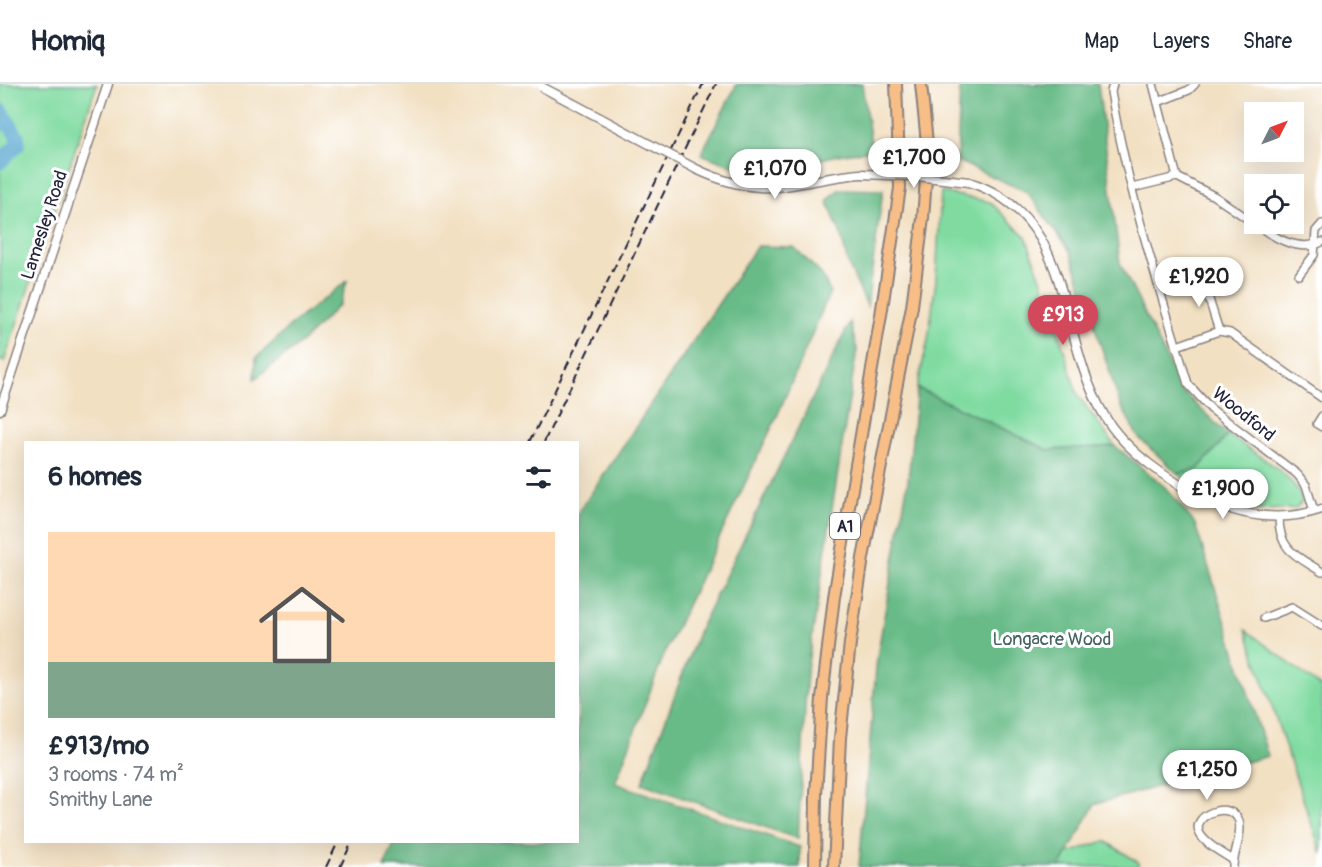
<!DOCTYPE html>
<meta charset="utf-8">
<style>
:root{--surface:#fff;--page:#f6f6f7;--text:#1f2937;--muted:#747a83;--line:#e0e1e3;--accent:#d1495b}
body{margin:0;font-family:Pangolin,sans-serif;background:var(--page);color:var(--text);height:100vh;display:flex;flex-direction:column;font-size:22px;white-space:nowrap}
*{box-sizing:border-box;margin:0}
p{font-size:20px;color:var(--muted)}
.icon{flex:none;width:33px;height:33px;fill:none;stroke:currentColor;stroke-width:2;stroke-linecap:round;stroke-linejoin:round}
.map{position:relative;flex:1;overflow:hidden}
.sheet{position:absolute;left:24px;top:357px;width:555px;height:402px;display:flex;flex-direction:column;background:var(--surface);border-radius:0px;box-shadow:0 6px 24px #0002}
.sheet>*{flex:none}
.needle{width:39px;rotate:48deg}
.fabs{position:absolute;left:1244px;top:18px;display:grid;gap:12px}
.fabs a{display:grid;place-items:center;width:60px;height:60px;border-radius:0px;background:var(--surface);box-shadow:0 6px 24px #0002;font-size:30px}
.price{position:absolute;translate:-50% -51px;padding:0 14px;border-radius:21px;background:#fff;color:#222;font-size:20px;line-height:39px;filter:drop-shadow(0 2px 3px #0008)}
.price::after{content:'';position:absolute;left:50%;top:36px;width:18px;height:14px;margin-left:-9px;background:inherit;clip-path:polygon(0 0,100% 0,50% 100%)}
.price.current{background:var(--accent);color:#fff}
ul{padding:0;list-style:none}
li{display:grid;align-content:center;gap:12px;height:318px;padding:0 24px}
li span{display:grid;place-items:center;height:186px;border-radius:0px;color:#555}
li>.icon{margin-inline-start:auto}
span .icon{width:108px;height:108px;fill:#fffc;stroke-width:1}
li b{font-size:26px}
h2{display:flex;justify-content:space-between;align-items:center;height:72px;padding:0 24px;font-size:26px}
header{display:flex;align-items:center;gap:36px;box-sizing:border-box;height:84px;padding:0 30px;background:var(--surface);border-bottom:2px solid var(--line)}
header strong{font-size:28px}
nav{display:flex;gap:33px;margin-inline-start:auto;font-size:21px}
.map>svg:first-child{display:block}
.green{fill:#80dba1;stroke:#517e6e;stroke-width:1.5}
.forest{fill:#68bb87;stroke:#456e61;stroke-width:1.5}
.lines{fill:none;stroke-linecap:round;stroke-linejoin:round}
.stream{stroke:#54a6cf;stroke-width:2}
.river{stroke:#54a6cf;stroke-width:15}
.minor-casing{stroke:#8a817e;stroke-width:10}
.tertiary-casing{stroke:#8a817e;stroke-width:11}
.trunk-casing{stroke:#8a817e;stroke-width:14}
.minor{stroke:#fff;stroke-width:7}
.tertiary{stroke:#fff;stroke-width:8}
.trunk{stroke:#f7be87;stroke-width:10}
.rail{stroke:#22223b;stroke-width:2;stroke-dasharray:9 4.5;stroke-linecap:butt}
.tertiary-bridge-casing{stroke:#8a817e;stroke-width:11;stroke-linecap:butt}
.tertiary-bridge{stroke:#fff;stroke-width:8}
.labels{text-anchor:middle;stroke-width:6;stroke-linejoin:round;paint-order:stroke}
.shield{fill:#fff;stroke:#646476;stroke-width:1.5}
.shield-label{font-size:16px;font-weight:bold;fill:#22223b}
.street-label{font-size:18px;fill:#22223b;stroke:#fff}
.park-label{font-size:18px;fill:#43635f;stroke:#fff}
</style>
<header>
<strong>Homiq</strong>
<nav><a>Map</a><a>Layers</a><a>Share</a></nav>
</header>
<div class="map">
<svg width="1322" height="783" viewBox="0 0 1322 783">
<rect width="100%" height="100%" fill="#fff"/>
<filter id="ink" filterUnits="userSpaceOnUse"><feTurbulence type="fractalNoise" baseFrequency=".0167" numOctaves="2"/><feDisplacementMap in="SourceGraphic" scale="12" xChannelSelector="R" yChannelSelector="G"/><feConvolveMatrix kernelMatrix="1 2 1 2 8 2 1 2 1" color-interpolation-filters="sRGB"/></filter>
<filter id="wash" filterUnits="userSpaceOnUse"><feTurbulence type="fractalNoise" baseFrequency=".008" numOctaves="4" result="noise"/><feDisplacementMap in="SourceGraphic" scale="24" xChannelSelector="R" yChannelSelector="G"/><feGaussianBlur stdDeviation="1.35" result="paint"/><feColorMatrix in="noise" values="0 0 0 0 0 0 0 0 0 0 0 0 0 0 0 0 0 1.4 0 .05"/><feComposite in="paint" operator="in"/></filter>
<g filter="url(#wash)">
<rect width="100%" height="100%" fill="#f2e0c2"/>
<g class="green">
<polygon points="0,0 97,0 4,278 0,276"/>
<polygon points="941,108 990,118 1026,153 1052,225 1077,310 1115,362 1048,366 917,304 928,256 936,196"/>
<path d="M1228,351C1249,366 1298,391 1302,418L1295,425L1255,426L1199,406L1178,390L1198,385Z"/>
<polygon points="1246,546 1322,604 1322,771"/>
<polygon points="1105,757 1138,778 1138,783 1060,783 1068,769"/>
</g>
<g class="forest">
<polygon points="737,0 862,0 872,66 837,71 759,92 701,70"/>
<polygon points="960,0 1098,0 1120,179 1183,308 1228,351 1198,385 1178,390 1138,353 1120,320 1070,167 1027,108 957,77"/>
<polygon points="839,105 883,106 867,222 848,180 840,148 827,117"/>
<polygon points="757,162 794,163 822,191 830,208 778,330 665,568 615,699 800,763 800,783 384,783 395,758 578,758 578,429"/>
<polygon points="347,197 340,220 302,258 255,295 256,274 298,235"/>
<polygon points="850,238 857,265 807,586 798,755 642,699 699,546"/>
<polygon points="917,304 1048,366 1115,362 1165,403 1195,440 1268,672 1095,720 1060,783 859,783 877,573 908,397"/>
</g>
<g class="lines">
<polyline class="stream" points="0,47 11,42"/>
<polyline class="river" points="0,26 17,52 18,60 0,78"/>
</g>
</g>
<g filter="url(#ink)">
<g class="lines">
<defs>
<g id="minor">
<path d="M1113,0L1111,8C1128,107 1159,204 1188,300L1211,325L1297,390L1306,401L1314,427"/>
<polyline points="1153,0 1177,93"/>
<polyline points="1158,18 1189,6 1195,0"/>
<polyline points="1132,104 1177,93 1214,112 1254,139"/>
<path d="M1255,140C1274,153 1298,169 1322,158"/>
<polyline points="1299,191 1314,171 1316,147 1322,140"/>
<polyline points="1202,193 1219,247"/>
<polyline points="1177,262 1219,247 1230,249 1322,314"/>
<polyline points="1322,332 1317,340 1322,343"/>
<path d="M1279,434C1279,467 1297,472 1322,488"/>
<polyline points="1264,534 1292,523 1322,542"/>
<path d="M1233,783C1233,769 1243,751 1239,737C1231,715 1189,731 1200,750C1206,761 1223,769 1233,776"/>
</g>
<g id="tertiary">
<path d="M696,85C721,97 749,105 777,103C805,100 832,92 861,90"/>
<path d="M969,98C1077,133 1055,249 1104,331C1124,366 1171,399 1208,416C1244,433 1283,438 1322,425"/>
<polyline points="0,326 108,0"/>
</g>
<g id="trunk">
<polyline points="815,783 816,710 822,614 834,513 881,231 900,104 896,0"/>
<polyline points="834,783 840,654 850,559 863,474 912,223 923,134 928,69 921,0"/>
</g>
</defs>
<use href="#minor" class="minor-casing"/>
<use href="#tertiary" class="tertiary-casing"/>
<use href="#trunk" class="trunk-casing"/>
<use href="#minor" class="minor"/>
<use href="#tertiary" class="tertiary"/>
<use href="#trunk" class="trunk"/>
<g class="rail">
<polyline points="530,358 703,0"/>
<polyline points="544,358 716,0"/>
<polyline points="326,783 338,758"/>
<polyline points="340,783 352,758"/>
</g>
<defs>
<g id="tertiary-bridge">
<polyline points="542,3 696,85"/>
<polyline points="861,90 917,92 969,98"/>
</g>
</defs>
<use href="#tertiary-bridge" class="tertiary-bridge-casing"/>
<use href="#tertiary-bridge" class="tertiary-bridge"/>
</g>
</g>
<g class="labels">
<rect class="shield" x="830" y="429" width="30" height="26" rx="4.5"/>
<g class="shield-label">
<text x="845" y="448">A1</text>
</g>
<g class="street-label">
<text transform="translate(44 141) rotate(-72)" y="6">Lamesley Road</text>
<text transform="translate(1244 330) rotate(39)" y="6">Woodford</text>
</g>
<g class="park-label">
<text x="1052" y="561">Longacre Wood</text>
</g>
</g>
</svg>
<div class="fabs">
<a><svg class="needle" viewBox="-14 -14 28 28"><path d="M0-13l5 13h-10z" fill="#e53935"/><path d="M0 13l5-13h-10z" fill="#747a83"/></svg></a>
<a><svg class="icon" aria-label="locate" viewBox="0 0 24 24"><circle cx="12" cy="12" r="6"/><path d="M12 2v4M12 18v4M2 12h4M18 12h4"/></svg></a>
</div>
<b class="price" style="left:914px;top:105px">£1,700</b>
<b class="price" style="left:775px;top:116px">£1,070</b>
<b class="price" style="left:1199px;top:224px">£1,920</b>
<b class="price current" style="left:1063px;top:262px">£913</b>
<b class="price" style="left:1223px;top:436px">£1,900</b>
<b class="price" style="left:1207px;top:717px">£1,250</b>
<section class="sheet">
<h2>6 homes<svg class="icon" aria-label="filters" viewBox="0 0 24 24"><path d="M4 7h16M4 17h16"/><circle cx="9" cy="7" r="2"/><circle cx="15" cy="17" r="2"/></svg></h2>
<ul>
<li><span style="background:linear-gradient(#ffd9b3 70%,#7fa58c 0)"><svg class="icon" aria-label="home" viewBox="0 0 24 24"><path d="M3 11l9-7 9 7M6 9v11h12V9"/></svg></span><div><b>£913/mo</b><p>3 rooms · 74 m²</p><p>Smithy Lane</p></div></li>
</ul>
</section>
</div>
